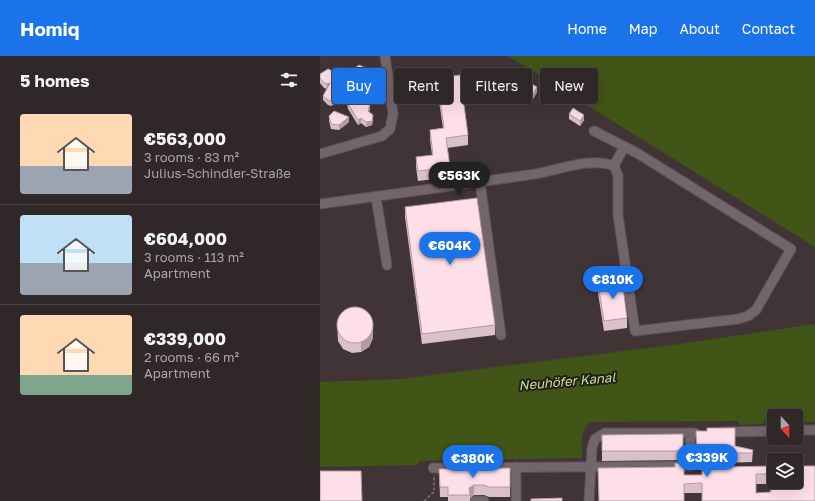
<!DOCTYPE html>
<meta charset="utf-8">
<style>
:root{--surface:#302729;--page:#382f31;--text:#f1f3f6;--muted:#a8a5a8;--line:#4b4446;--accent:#1a73e8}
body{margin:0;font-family:"Golos Text",sans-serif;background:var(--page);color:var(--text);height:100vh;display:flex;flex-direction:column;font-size:15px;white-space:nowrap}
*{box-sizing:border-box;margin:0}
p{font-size:13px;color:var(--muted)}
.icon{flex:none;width:22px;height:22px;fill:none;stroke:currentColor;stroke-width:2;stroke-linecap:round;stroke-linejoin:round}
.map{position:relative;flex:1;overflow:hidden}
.side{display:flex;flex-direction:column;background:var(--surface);width:320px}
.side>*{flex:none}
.banner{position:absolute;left:12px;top:12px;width:380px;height:36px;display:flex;gap:8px}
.needle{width:26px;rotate:159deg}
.buttons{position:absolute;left:447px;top:353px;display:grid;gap:8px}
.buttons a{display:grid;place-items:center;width:36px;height:36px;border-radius:4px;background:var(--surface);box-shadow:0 4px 16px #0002,0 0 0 1px var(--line);font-size:20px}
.price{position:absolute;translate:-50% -34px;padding:0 9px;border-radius:14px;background:var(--accent);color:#fff;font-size:13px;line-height:26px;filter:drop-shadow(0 1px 2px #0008)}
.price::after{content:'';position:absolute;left:50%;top:24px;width:12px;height:9px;margin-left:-6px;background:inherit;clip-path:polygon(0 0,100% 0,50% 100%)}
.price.on{background:#222;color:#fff}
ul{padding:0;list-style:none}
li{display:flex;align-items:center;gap:12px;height:100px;padding:0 20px}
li+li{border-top:1px solid var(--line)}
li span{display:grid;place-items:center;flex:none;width:112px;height:80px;border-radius:4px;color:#555}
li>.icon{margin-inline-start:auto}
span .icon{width:48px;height:48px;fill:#fffc;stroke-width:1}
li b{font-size:17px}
h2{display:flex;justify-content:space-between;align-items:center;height:48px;padding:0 20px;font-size:17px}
.pill{padding:0 14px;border-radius:4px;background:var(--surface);box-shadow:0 4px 16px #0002,0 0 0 1px var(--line);font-size:14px;line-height:36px}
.pill.on{background:var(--accent);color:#fff}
header{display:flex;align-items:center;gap:24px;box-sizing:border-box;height:56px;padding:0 20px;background:var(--accent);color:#fff}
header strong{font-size:19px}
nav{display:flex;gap:22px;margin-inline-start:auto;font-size:14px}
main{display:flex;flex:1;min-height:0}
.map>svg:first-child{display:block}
.water{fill:#405516}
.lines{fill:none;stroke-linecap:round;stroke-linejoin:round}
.minor-casing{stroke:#5b5255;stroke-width:11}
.path{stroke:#82787a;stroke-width:1.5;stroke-dasharray:3 2;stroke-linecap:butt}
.minor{stroke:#73666a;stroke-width:9}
.wall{fill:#dac0c8;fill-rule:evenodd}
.shaded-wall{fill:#b29ca2}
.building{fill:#fedfe8;stroke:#b29ca2;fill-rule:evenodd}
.labels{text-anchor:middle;stroke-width:4;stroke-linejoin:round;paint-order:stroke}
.water-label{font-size:13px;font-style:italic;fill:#c2e48b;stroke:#231d1f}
</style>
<header>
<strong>Homiq</strong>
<nav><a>Home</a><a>Map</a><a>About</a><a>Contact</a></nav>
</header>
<main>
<section class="side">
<h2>5 homes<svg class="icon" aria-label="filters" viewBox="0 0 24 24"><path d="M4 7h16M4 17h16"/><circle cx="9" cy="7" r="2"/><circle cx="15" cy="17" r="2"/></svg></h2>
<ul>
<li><span style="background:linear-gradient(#ffd9b3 65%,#9aa5b1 0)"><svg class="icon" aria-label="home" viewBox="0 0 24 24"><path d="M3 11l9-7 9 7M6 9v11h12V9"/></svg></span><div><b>€563,000</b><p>3 rooms · 83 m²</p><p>Julius-Schindler-Straße</p></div></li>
<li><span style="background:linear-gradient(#bfe0f5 60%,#9aa5b1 0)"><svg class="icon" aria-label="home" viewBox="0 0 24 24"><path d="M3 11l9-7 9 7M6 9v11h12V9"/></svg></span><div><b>€604,000</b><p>3 rooms · 113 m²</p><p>Apartment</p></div></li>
<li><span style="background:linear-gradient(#ffd9b3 75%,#7fa58c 0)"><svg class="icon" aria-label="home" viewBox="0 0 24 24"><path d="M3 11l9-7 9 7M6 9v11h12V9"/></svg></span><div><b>€339,000</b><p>2 rooms · 66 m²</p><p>Apartment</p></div></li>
</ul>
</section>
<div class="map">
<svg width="495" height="445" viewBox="0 0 495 445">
<rect width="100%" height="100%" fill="#403437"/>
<g class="water">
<polygon points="188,0 495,0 495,191"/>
<path d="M495,268V366H476V360H454V366H444V368L419,369V365L271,366C259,374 262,389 262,402L100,405L97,409L0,411V326L81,323L359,288Z"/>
</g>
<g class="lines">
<defs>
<g id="minor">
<polyline points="0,98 62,80 70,73 73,58 65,0"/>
<polyline points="294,110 304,91"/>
<polyline points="160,126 181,279"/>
<polyline points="56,141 67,209"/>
<path d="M0,148C69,139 139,129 208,119C234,116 270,100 294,110L298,119V159L315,275L418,263L428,260L436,254L471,193L317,97L274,75"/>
<polyline points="476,374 495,374"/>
<polyline points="403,376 454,375"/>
<polyline points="196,411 196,445"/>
<polyline points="113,412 371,410 370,377"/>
<polyline points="154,445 164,445"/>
<polyline points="269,445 272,392 275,383 285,377 375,377"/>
</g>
</defs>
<use href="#minor" class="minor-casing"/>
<polyline class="path" points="104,445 114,436 114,419"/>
<use href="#minor" class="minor"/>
</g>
<g class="wall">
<path d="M31,15L47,22L41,29L50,41L48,44L50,53L49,56L53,64L52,69L46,71L41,67L38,69L28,53L27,48L17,46L11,50L8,49L3,44V40L7,33L4,32L0,27V18ZM31,21L39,30L30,35L18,29L27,25Z"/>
<polygon points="117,22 148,79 148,89 127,92 130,111 130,121 98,125 96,111 96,101 112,99 110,84 110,74 123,72 117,32"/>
<polygon points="201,31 217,36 213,43 201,36"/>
<polygon points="249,58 264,64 260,70 249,63"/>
<polygon points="9,60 29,66 19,74 11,73 9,65"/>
<polygon points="85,151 175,269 175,279 102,288 85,161"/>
<polygon points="278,227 307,262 307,272 284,275 278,237"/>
<polygon points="17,265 53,282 49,291 41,296 32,297 23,293 18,285"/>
<path d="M376,375L415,390L433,394L432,406L401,407V411L454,410L495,445L382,437H364V419H382L387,410V406H377ZM436,428H450V436L436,437Z"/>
<polygon points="363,378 363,404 282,405 282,379"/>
<polygon points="190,412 190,441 169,441 164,439 154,439 150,442 150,445 128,445 128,441 120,441 119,413"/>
</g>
<g class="shaded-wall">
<polygon points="31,16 31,21 27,25 12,31 12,26"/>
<polygon points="47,18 47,22 40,31 40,26"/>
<polygon points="10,27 7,33 7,28"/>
<polygon points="217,31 217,36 213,43 213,38"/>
<polygon points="50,36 50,41 47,46 47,42"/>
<polygon points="17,41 17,46 11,50 11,45"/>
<polygon points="50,48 50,53 48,59 48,55"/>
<polygon points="53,59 52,69 46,71 46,66"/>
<polygon points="264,59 264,64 260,70 260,65"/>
<polygon points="29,61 29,66 19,74 19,69"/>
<polygon points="41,62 41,67 38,69 38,64"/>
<polygon points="53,272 53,282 49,291 41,296 41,286"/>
<polygon points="154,429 154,439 150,442 149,432"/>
</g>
<g class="building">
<polygon points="39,9 46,12 47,18 40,26 31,16 27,21 12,26 30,35 44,28 48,31 50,36 47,42 50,48 48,55 53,59 52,65 46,66 41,62 38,64 28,48 27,43 17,41 11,45 8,44 3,40 10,27 7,28 4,27 0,22 0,18 8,13 17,17 23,11 31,15"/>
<polygon points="140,19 148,79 126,82 130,111 98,115 96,101 113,99 110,74 124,72 117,22"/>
<polygon points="205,24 217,31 213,38 201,31"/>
<polygon points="253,52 264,59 260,65 249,58"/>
<polygon points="14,55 29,61 19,69 11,68 9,60"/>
<polygon points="157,142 175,269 102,278 85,151"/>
<polygon points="302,223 307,262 284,265 278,227"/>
<circle cx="35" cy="269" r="18"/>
<path d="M387,372H415V390L433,394L432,397H401V411L454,410V426H476V410H495V445H382V427L364,428V445H279L278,412L355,411V407H364V419H382V410H387V397H377L376,375H387ZM436,418H450L451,436L436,437Z"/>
<polygon points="363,378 363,395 282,395 282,379"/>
<polygon points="190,412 190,431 169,431 164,429 154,429 149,432 150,439 128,439 128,431 120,431 119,413"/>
<polygon points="0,415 41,415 42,445 0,445"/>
<polygon points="242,442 242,445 211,445 211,443"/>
</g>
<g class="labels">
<g class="water-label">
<text transform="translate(247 325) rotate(-5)" y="5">Neuhöfer Kanal</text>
</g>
</g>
</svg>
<div class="buttons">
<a><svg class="needle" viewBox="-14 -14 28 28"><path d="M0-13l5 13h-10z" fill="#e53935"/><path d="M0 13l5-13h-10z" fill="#a8a5a8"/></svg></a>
<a><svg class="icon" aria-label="layers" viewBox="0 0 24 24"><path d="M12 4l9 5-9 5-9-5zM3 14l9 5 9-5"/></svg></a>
</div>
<b class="price on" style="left:139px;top:140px">€563K</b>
<b class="price" style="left:130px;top:210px">€604K</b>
<b class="price" style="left:293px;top:244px">€810K</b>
<b class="price" style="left:387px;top:422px">€339K</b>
<b class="price" style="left:153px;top:423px">€380K</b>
<div class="banner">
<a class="pill on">Buy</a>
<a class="pill">Rent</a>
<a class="pill">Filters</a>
<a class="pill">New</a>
</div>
</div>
</main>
